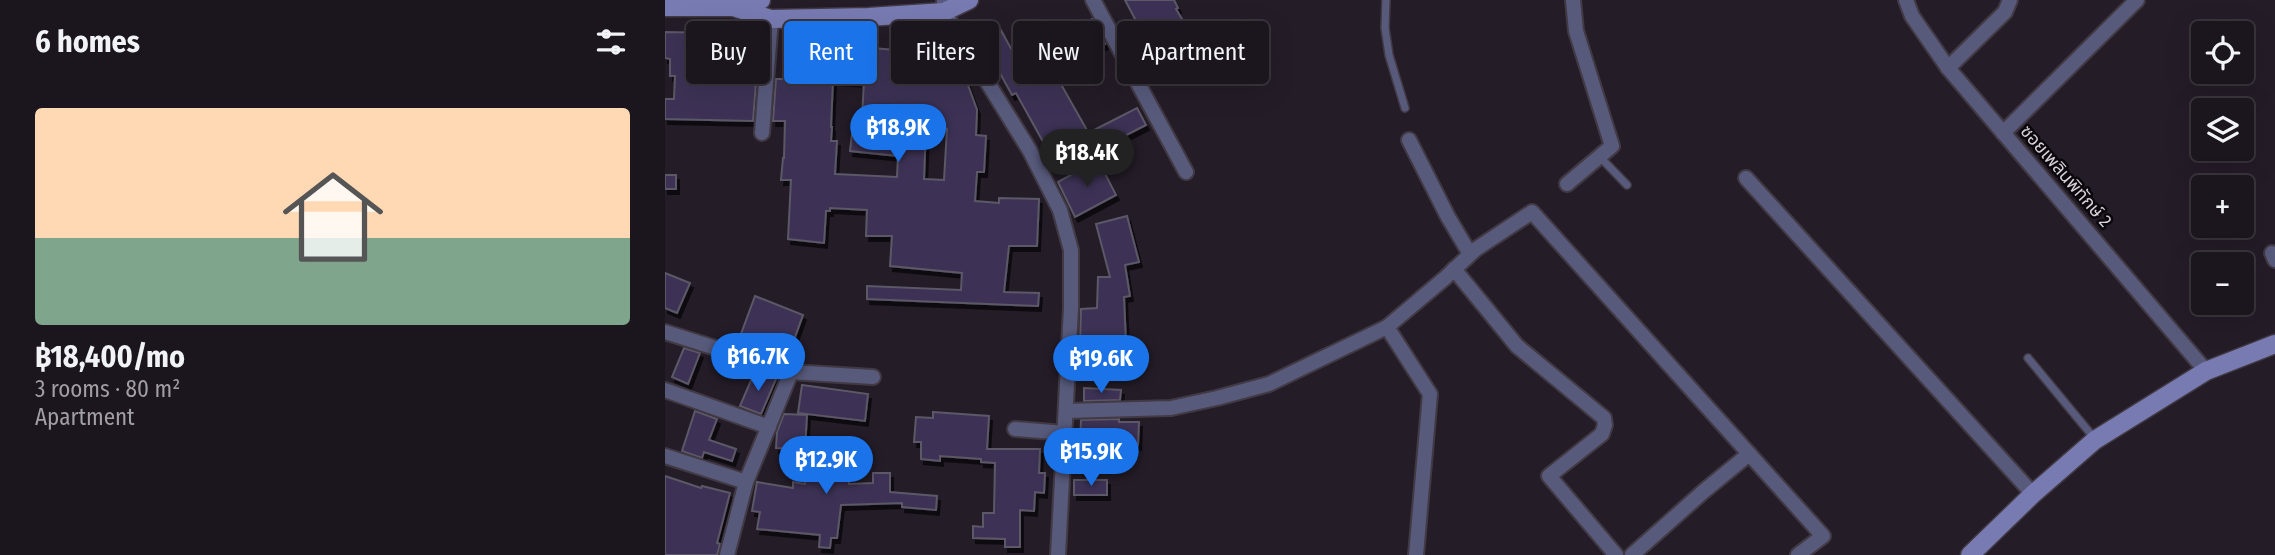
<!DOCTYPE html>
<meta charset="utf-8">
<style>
:root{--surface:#1b151d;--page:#28222a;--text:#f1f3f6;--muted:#a09fa4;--line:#39343b;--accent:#1a73e8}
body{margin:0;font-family:"Fira Sans Condensed","Noto Sans Thai",sans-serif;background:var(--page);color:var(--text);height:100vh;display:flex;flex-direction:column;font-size:26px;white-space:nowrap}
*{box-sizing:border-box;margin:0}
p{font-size:23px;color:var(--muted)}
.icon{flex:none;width:38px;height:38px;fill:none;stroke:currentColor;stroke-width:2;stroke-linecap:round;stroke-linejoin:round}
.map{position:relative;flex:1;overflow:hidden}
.drawer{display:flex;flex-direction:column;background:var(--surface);width:665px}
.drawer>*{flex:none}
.guide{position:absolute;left:21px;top:21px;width:665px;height:63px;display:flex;gap:14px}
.tools{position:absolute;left:1526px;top:21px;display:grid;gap:14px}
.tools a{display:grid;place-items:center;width:63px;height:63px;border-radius:7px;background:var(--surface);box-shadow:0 7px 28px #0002,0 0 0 2px var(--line);font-size:35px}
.price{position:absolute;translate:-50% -60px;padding:0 16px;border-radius:24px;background:var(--accent);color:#fff;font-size:23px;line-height:46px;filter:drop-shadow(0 2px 4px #0008)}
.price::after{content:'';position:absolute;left:50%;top:42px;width:21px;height:16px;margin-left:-10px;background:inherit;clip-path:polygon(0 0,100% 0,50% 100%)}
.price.active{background:#222;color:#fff}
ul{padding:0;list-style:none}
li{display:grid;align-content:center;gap:14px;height:371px;padding:0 35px}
li span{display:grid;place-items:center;height:217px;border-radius:7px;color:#555}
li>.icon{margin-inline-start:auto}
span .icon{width:126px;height:126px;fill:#fffc;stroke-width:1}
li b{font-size:30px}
h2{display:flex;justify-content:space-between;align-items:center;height:84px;padding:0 35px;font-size:30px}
.pill{padding:0 24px;border-radius:7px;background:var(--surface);box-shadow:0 7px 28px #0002,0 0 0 2px var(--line);font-size:24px;line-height:63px}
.pill.active{background:var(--accent);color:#fff}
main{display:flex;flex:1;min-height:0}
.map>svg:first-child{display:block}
.building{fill:#3c3055;stroke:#5c5867;stroke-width:2;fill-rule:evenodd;filter:url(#shadow)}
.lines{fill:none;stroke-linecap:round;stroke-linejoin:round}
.service-casing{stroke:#413943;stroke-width:10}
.minor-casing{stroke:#413943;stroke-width:18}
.secondary-casing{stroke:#413943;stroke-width:21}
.service{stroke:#585a7c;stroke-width:7}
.minor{stroke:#585a7c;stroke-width:14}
.secondary{stroke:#787bb2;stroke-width:18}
.labels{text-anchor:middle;stroke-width:5;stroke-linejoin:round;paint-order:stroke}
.street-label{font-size:18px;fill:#d7d1d9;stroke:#0b080d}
</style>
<main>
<section class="drawer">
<h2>6 homes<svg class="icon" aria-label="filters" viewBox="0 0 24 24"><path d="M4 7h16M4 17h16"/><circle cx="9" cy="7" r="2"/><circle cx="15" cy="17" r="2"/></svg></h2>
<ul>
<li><span style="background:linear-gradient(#ffd9b3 60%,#7fa58c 0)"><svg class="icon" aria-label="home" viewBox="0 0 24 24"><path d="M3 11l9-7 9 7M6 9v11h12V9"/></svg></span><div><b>฿18,400/mo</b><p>3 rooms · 80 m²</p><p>Apartment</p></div></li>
</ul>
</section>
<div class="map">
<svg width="1610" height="555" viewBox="0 0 1610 555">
<defs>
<filter id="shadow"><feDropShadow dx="3" dy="5" stdDeviation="0" flood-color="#0009"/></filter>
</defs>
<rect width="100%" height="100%" fill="#241c27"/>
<g class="building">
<polygon points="460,0 509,0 513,8 511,9 527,36 476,65 464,45 479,36"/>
<polygon points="427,19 440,44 390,69 389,72 427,139 407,150 399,136 381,147 351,93 347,95 331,66 335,64 317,32 332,23 350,56"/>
<polygon points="50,31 95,31 88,121 0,119 0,99 9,99 10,76 5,76 5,59 0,58 0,32 50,33"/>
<path d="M121,34L150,35V40L195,42V47L292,55L312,110L311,135L321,136L319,172H312L310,201L334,203V198L374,199L372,246H344L339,292L374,293L373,306L202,299V286L296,290L297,273L225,266L227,236H201L202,210L165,208V211H161L159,243L123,239L126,180H116L118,158H119L120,121H108L111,79H121ZM168,80L199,82L196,135L187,134L185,151L233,156L232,177L170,174L172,141H166L167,127H166ZM261,127L282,129L279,180L259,179Z"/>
<polygon points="472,108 481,125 438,147 429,130"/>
<polygon points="433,160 451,195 410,217 393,182"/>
<rect x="0" y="175" width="11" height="14"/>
<polygon points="462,216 474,262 460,265 465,296 459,297 461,343 415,345 416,309 432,308 433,277 445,277 431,224"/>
<polygon points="0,273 25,283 12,313 0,308"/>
<polygon points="90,296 138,315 122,359 117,359 73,342"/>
<polygon points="19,348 35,353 23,384 7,377"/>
<polygon points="90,371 111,379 96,414 75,406"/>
<polygon points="137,385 203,394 200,421 133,413"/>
<polygon points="419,388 456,390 455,400 419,401"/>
<polygon points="30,411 52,419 44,440 71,449 67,461 39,452 37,458 17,451"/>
<polygon points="268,412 324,416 322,449 375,449 374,473 380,473 379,493 370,492 369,511 355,510 355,547 340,547 340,539 308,538 308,526 318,527 318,513 329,513 330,463 316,462 316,459 275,456 275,461 256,459 256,442 249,442 251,417 268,418"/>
<polygon points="119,414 142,415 140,449 111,448 112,432"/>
<polygon points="454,419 454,422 474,422 473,445 456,444 456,461 414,460 416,420"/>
<polygon points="143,443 186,446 184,484 208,483 208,473 225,473 225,492 272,496 271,510 237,507 237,503 176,505 172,538 166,538 165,548 154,547 155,535 92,529 95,512 87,511 92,482 128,488 128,482 140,484"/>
<polygon points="0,476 36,488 37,486 65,493 52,543 55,544 52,555 0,555"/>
<rect x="409" y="480" width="33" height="15"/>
</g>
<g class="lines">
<defs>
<g id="service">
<polyline points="721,0 720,28 724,55 740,108"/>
<polyline points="935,157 962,185"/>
<polyline points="1363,358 1430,439"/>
</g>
<g id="minor">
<polyline points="279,0 279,12 365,151 395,210 406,250 406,308 393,555"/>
<polyline points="428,0 521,172"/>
<polyline points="1241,0 1247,16 1283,68 1541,371"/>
<polyline points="1283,68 1340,12 1345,0"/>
<polyline points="97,133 106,19"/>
<polyline points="1338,133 1472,0"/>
<polyline points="744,140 783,217 805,254"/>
<polyline points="1081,178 1368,494"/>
<polyline points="902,184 947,146 911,31 908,0"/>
<polyline points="1607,253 1610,260"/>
<polyline points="789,269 852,346 939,418 940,425 937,434 884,476 951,555"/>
<polyline points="722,327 765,394 751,555"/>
<polyline points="0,332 126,372 208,377"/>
<polyline points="0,390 104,427"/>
<polyline points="401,411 506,408 552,398 604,384 722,327 780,278 811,249 867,212 1158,536 1133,555"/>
<polyline points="350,429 400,433"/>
<polyline points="0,456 81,482"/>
<polyline points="62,555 81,482 126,372"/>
<polyline points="967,555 1039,491 1084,454"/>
</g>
<g id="secondary">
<polyline points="0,7 68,7 96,0"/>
<polyline points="68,7 106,19 203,17 279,12 304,0"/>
<polyline points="1305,555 1368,494 1430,440 1541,371 1610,344"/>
</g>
</defs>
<use href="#service" class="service-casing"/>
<use href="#minor" class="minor-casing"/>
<use href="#secondary" class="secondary-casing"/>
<use href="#service" class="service"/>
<use href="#minor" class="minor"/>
<use href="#secondary" class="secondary"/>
</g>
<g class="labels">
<g class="street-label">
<text transform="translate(1401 176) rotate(49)" y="6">ซอยเพลินพิทักษ์ 2</text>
</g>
</g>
</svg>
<div class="tools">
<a><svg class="icon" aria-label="locate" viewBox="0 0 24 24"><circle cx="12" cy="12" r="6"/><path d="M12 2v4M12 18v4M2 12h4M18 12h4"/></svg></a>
<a><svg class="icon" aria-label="layers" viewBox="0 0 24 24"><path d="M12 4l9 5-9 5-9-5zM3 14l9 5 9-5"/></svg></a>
<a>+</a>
<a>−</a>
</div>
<b class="price" style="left:233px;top:164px">฿18.9K</b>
<b class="price active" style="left:422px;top:189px">฿18.4K</b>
<b class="price" style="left:93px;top:393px">฿16.7K</b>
<b class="price" style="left:436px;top:395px">฿19.6K</b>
<b class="price" style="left:426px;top:488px">฿15.9K</b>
<b class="price" style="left:161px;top:496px">฿12.9K</b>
<div class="guide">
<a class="pill">Buy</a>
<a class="pill active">Rent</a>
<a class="pill">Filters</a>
<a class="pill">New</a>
<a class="pill">Apartment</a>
</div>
</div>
</main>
